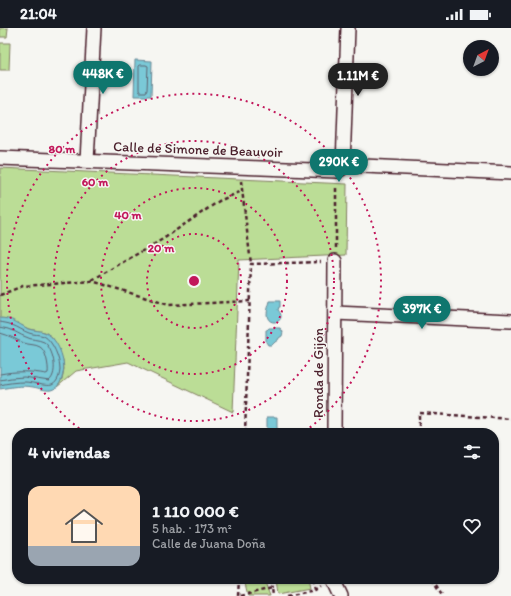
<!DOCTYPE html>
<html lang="es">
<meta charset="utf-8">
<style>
:root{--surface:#171b24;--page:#20242c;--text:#f1f3f6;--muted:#9ea1a6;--line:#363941;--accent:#0f766e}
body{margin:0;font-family:Itim,sans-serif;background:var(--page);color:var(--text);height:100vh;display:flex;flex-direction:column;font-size:15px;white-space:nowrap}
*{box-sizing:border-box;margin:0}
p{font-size:13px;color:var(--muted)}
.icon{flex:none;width:22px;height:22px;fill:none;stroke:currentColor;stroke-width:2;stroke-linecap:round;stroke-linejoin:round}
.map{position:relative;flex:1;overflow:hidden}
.drawer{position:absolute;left:12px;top:400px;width:487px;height:156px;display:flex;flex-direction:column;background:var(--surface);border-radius:16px;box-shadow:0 1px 3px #0004}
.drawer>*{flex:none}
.needle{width:26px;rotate:41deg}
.buttons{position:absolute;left:463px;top:12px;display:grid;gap:8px}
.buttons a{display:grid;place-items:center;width:36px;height:36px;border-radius:50%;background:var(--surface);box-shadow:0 1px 3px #0004;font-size:20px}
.price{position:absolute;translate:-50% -34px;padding:0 9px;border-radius:14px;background:var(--accent);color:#fff;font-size:13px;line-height:26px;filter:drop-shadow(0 1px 2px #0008)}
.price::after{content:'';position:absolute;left:50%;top:24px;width:12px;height:9px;margin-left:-6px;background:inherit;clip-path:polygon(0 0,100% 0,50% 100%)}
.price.selected{background:#222;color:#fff}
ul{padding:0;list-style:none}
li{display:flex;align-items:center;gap:12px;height:100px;padding:0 16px}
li+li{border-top:1px solid var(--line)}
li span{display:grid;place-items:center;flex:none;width:112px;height:80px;border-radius:12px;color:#555}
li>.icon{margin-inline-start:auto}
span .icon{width:48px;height:48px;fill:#fffc;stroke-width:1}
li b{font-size:17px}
h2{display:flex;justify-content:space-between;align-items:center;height:48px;padding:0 16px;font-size:17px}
.status{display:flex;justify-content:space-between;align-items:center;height:28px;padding:0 20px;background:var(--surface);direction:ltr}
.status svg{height:11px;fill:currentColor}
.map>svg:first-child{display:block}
.green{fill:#bbdd96;stroke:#827e60}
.water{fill:#7ac9d7;stroke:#678592}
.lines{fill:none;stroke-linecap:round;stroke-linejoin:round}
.shore{stroke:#5d6370;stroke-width:1}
.minor-casing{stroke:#4a1f2b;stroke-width:16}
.path{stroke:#4a1f2b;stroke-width:2.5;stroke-dasharray:4 3;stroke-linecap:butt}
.minor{stroke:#f6f6f2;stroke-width:13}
.ring{fill:none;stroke:#c2185b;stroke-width:2;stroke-dasharray:2 4}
.labels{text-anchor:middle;stroke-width:3;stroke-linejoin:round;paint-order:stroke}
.street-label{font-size:14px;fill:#4a1f2b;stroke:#f6f6f2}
.centre{fill:#c2185b;stroke:#f6f6f2;stroke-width:2}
.ring-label{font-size:12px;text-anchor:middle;font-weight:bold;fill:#c2185b;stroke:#f6f6f2;stroke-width:3;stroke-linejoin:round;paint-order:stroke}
</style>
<div class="status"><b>21:04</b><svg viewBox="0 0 49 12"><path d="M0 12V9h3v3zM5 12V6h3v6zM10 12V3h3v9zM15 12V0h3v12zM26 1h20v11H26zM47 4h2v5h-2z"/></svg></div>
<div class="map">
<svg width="511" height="568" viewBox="0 0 511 568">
<rect width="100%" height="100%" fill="#f6f6f2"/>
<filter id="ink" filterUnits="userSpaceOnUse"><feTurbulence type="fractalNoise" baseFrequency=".025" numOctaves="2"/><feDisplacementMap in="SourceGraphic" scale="8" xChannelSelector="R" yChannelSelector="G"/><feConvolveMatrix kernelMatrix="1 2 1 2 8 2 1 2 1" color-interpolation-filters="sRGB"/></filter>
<g filter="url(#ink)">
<g class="green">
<polygon points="0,0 8,0 7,9 0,9"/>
<polygon points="0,15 10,15 9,42 0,42"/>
<polygon points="0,140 347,156 346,227 239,232 233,384 128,334 76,343 57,359 62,351 64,341 63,332 56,315 52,309 45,304 29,301 12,293 0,290"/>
<polygon points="244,551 266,551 266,557 270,568 248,568"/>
<polygon points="276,551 308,551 310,560 278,566"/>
</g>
<g class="water">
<polygon points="135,32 152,33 151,68 134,68"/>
<path d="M270,273H280V279H279L278,282C289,294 267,300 267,286C267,282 269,277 270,273Z"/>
<path d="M0,290C4,290 8,291 12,292C18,295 23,298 28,301C34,303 41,302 46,305C58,311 66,333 63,345C62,352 59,360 51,362C45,363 39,360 33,359C22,357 11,359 0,361Z"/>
<polygon points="269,300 280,300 283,304 282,308 279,310 278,312 275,314 272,317 268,317 266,314 266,302 267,302"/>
<polygon points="267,389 277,389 277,400 279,402 280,405 267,405"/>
</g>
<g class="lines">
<g class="shore">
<polygon points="141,37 146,37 148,38 147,62 146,64 140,64 139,62 139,38"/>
<path d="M0,294C4,295 8,295 12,297C18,299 23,303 29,305C34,307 39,306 44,308C53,313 60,331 60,341C60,346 58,354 52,357C46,359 32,354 25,354C16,354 8,355 0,357"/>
<path d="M0,299C3,300 6,300 9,301C15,303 20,307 26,309C31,312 38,311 44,314C53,320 59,345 49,353L24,349L11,350L0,352"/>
<path d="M0,305C9,307 16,312 24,315C29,317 35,316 40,319C46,322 49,339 48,345L46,346C31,343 16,343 0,346"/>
</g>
<defs>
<g id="minor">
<polyline points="0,130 337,143 341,141 343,137"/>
<polyline points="87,133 94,0"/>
<polyline points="343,137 511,145"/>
<polyline points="343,137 348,0"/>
<polyline points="335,285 511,293"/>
<polyline points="334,405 335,233"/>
<polyline points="333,551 341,568"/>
</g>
</defs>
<use href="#minor" class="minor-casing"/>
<g class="path">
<polyline points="241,153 251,236"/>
<polyline points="336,220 336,157"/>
<polyline points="92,252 163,211 219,173 242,163"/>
<polyline points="0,267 23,258 92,253 169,277 250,273"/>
<polyline points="245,405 251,236 321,234"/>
<polyline points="419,405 419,385 511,391"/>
<polyline points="270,551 272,560"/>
<polyline points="313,551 315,562"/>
<polyline points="432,551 443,568"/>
<polyline points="238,568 239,551"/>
<polyline points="240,568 272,560 273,568"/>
<polyline points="287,568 315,562 321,558"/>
</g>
<use href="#minor" class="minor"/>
</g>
</g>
<g class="ring">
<circle cx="194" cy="253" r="47"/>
<circle cx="194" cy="253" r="93"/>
<circle cx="194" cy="253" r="140"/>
<path d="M84 404A187 187 0 1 1 304 404"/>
</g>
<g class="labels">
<g class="street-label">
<text transform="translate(198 121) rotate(2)" y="5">Calle de Simone de Beauvoir</text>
<text transform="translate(318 345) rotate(-90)" y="5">Ronda de Gijón</text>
</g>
</g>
<circle cx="194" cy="253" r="6" class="centre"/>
<g class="ring-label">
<text x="62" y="125">80 m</text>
<text x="95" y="158">60 m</text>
<text x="128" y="191">40 m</text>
<text x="161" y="224">20 m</text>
</g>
</svg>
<div class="buttons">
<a><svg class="needle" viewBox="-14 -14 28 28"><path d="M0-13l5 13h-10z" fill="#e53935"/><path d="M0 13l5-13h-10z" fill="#9ea1a6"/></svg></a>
</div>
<b class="price" style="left:103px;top:67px">448K €</b>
<b class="price selected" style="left:358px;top:69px">1.11M €</b>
<b class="price" style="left:339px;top:155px">290K €</b>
<b class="price" style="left:422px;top:302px">397K €</b>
<section class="drawer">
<h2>4 viviendas<svg class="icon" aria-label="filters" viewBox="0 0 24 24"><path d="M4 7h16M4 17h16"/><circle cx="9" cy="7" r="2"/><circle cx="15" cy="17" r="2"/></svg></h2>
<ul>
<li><span style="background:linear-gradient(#ffd9b3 75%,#9aa5b1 0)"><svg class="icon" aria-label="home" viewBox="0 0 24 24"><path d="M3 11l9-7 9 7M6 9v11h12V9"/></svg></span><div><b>1 110 000 €</b><p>5 hab. · 173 m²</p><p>Calle de Juana Doña</p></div><svg class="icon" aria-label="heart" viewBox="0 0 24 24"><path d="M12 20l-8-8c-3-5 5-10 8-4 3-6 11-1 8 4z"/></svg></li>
</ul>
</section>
</div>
